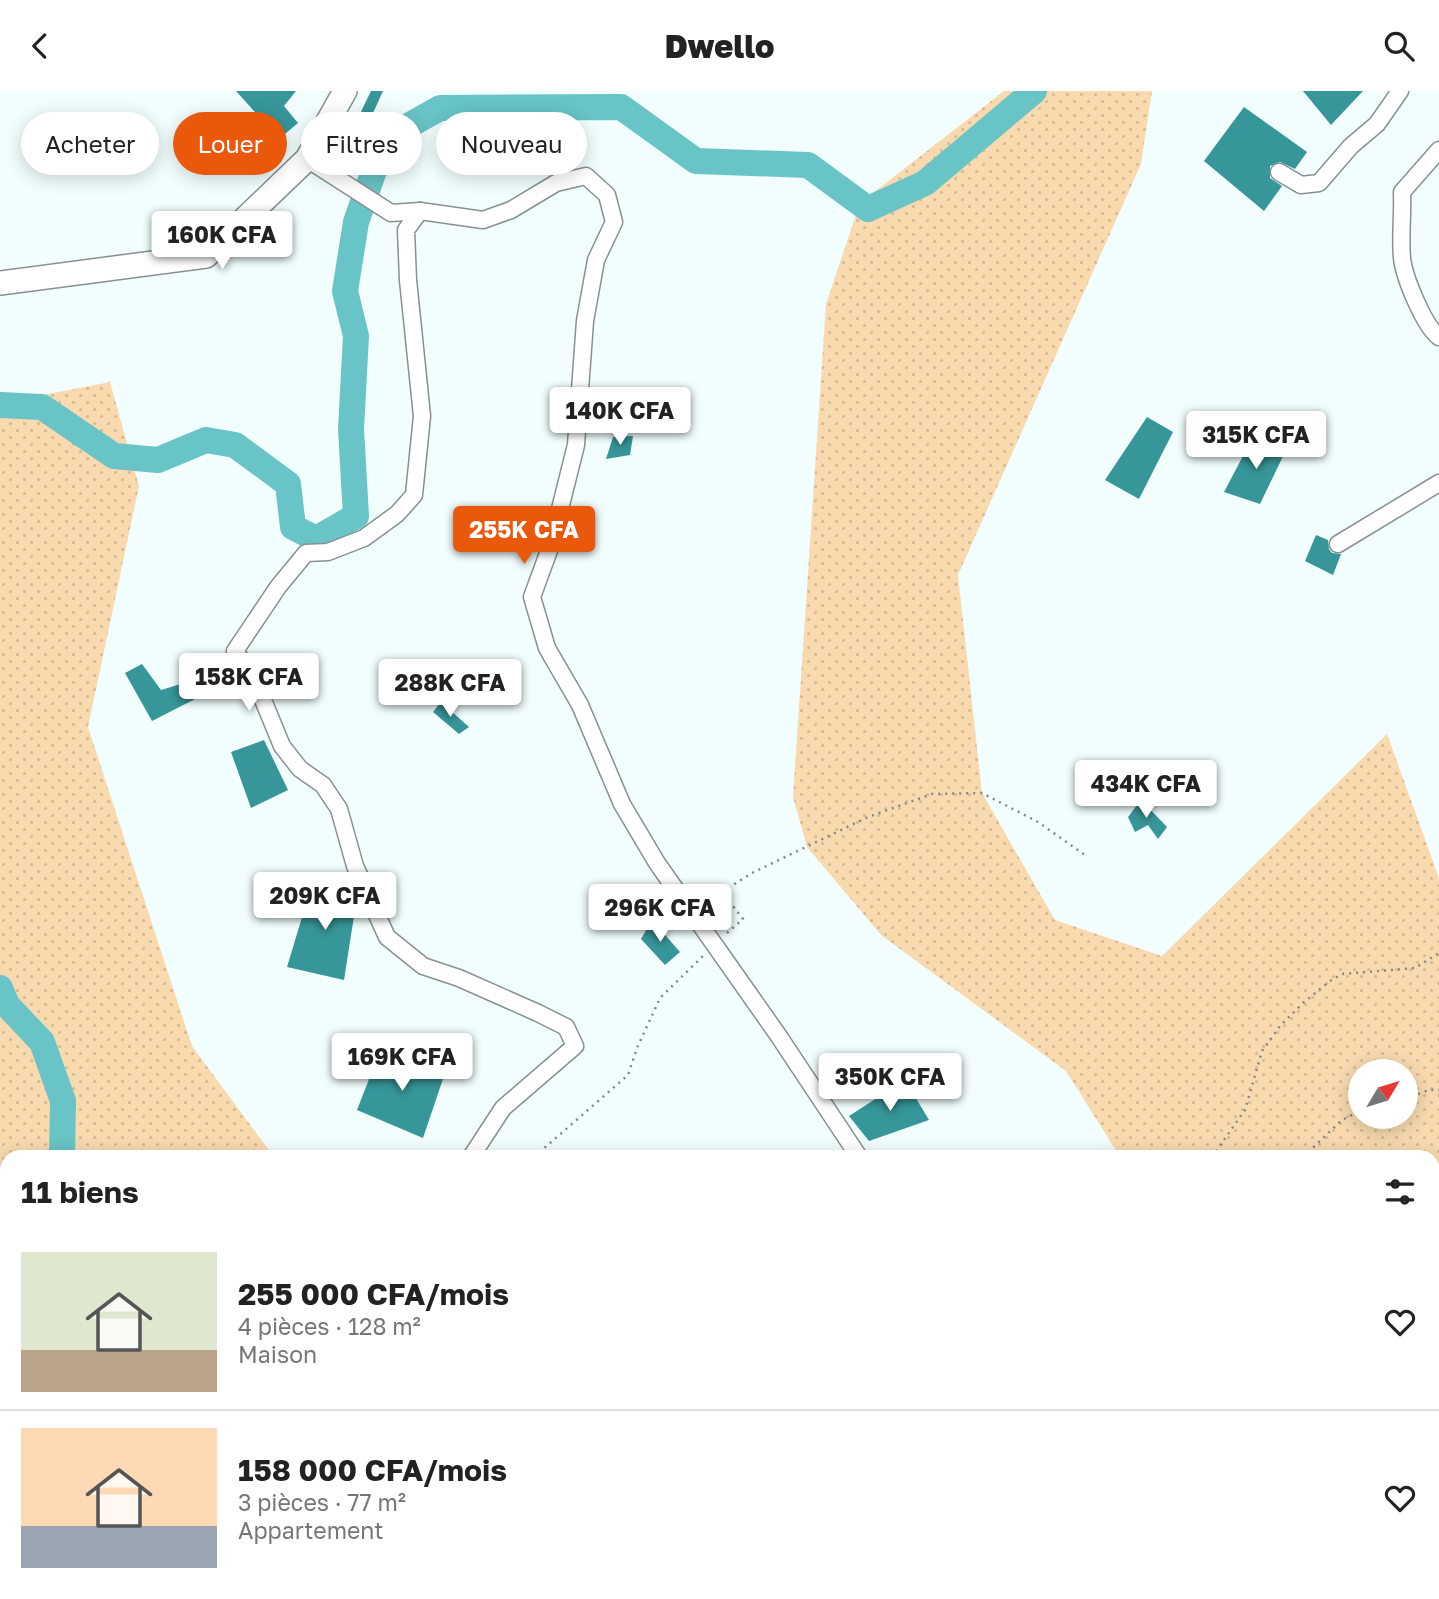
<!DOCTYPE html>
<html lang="fr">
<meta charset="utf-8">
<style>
:root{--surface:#fff;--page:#f2f2f2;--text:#222;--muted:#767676;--line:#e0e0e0;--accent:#ea580c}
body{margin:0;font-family:"Golos Text",sans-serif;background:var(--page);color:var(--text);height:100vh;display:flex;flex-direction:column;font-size:26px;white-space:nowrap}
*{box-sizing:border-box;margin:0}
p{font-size:23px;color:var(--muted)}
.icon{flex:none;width:38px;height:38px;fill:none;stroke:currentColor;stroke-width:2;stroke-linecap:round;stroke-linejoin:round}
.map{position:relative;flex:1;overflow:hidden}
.details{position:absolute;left:0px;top:1059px;width:1440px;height:450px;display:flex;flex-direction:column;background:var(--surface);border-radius:21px 21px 0 0;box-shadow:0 4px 18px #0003}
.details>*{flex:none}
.hud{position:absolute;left:21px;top:21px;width:700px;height:63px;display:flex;gap:14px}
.needle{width:46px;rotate:52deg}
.buttons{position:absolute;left:1348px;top:968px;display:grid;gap:14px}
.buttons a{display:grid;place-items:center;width:70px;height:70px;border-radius:50%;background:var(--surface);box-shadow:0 4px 18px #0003;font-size:35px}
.price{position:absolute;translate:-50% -60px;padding:0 16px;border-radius:7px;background:#fff;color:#222;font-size:23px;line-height:46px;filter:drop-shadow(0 2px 4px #0008)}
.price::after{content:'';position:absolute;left:50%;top:42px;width:21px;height:16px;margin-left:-10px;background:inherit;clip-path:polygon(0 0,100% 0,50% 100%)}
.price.active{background:var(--accent);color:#fff}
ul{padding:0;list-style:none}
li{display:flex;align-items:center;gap:21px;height:175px;padding:0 21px}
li+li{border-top:2px solid var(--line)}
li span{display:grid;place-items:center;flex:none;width:196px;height:140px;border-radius:0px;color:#555}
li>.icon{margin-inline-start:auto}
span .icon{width:84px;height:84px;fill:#fffc;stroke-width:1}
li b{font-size:30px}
h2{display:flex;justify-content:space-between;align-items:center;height:84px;padding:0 21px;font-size:30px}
.pill{padding:0 24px;border-radius:32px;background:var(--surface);box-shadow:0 4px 18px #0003;font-size:24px;line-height:63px}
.pill.active{background:var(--accent);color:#fff}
header{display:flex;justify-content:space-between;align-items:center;height:91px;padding:0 21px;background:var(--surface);font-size:32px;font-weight:800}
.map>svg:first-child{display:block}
.grass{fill:url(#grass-dots);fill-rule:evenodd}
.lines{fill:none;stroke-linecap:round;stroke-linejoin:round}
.river{stroke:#68c4c6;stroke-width:26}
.building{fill:#379699}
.street-casing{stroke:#879192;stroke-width:19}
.secondary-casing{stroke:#879192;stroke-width:26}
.path{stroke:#818989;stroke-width:2.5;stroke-dasharray:2 5;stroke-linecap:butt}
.street{stroke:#fff;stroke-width:16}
.secondary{stroke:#fff;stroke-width:23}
</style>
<header><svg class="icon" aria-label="back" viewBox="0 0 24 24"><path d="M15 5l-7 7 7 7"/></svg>Dwello<svg class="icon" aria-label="search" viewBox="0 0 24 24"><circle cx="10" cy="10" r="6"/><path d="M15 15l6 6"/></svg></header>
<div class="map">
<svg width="1439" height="1508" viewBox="0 0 1439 1508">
<defs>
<pattern id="grass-dots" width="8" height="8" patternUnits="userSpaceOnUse" patternTransform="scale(1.75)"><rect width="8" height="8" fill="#f9daaf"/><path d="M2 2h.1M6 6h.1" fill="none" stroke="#d5ba96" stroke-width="1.8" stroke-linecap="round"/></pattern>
</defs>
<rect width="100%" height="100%" fill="#f2fefe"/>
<g class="grass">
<path d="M1004,0H1152L1141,73L958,484L982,702L1055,829L1162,865L1387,643L1439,787V1508H1199L1208,1502H1433V1066H1120L1066,980L881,844L807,756L793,706L826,213L860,112ZM1360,980H1405V1026H1360Z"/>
<polygon points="110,291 139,395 88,636 192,955 274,1066 7,1066 7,1502 632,1502 660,1508 0,1508 0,315 7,311"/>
</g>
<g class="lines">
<g class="river">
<polyline points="0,314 42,316 114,365 158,369 206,349 235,354 288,393 293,436 316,448 356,425 351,338 356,245 345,200 356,131 385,48 440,17 621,16 696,70 808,74 868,118 925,92 1034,0"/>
<polyline points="0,897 7,914 42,951 63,1010 62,1066"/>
<polyline points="0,1143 7,1136"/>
</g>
</g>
<g class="building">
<polygon points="236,0 296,0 284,15 298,32 279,48"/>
<polygon points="371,0 383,0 368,33 381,41 365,72 331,53 349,21 358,27"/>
<polygon points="1303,0 1363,0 1331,34"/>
<polygon points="1244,16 1307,61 1295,78 1280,71 1270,75 1270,87 1282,95 1264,120 1204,70"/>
<polygon points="1147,326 1173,341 1139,408 1105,389"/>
<polygon points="633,345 630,364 606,368 613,346"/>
<polygon points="1253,346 1286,359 1260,413 1224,401"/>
<polygon points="1316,444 1328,449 1329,458 1332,462 1341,463 1333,484 1305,470"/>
<polygon points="142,573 161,599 194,589 199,606 152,630 125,582"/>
<polygon points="441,611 469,636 459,643 433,621"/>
<polygon points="264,649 288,699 251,717 231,661"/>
<polygon points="1141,709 1167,736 1158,748 1148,734 1135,741 1128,726"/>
<polygon points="313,790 356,803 357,806 344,889 287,876"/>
<polygon points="652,829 680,861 665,874 641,848"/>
<polygon points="380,960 446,979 423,1047 357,1019"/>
<polygon points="905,989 929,1029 869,1050 849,1025"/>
</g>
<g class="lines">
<defs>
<g id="street">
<path d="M1439,59L1402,101C1403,123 1400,146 1402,167C1404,186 1424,235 1439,246"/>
<polyline points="307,68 391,122 420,120 483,129 511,119 556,92 586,85 607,104 614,131 596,169 585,230 576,354 551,454 532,506 547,557 580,614 622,713 657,772 778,944 859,1066"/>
<polyline points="1279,81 1301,94 1319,92 1351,55 1377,33 1400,0"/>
<polyline points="420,120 406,139 408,189 422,325 414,404 397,423 364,447 328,461 306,462 278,496 235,560 254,587 282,655 300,678 323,694 339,718 355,775 387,846 423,875 459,887 538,922 566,936 575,955 503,1017 471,1066"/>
<polyline points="1338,453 1439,392"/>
<polyline points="286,1502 286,1508"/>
</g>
<polyline id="secondary" points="0,192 206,165 307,68 345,0"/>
</defs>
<use href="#street" class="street-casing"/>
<use href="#secondary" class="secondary-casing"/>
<g class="path">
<polyline points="727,842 743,828 722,801 752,782 868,726 932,703 982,702 1038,731 1085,764"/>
<polyline points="1405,1008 1429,999 1439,999"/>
<polyline points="534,1066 628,984 637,957 660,907 704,864"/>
<polyline points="1212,1066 1245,1019 1262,960 1280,935 1303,912 1330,890 1342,883 1415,877 1439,862"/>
<polyline points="1303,1066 1342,1029 1360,1020"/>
<polyline points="250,1508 254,1502"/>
</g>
<use href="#street" class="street"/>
<use href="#secondary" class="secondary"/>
</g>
</svg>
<div class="buttons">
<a><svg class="needle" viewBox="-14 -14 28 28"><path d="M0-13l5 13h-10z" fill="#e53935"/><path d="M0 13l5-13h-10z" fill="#767676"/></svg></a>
</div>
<b class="price" style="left:222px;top:180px">160K CFA</b>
<b class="price" style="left:620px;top:356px">140K CFA</b>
<b class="price" style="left:1256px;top:380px">315K CFA</b>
<b class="price active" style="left:524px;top:475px">255K CFA</b>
<b class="price" style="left:249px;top:622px">158K CFA</b>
<b class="price" style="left:450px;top:628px">288K CFA</b>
<b class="price" style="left:1146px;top:729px">434K CFA</b>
<b class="price" style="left:325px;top:841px">209K CFA</b>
<b class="price" style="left:660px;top:853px">296K CFA</b>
<b class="price" style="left:402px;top:1002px">169K CFA</b>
<b class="price" style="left:890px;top:1022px">350K CFA</b>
<div class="hud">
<a class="pill">Acheter</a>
<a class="pill active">Louer</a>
<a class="pill">Filtres</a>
<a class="pill">Nouveau</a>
</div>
<section class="details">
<h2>11 biens<svg class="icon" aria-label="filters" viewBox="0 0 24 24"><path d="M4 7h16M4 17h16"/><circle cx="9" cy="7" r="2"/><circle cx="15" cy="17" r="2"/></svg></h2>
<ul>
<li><span style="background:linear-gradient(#dfe7d0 70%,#b9a48a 0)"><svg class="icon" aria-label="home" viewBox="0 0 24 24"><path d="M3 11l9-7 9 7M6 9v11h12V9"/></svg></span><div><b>255 000 CFA/mois</b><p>4 pièces · 128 m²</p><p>Maison</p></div><svg class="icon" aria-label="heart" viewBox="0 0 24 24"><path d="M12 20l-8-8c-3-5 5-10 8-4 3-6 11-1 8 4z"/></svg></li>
<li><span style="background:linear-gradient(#ffd9b3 70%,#9aa5b1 0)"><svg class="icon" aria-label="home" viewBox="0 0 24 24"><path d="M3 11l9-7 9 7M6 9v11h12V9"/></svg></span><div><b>158 000 CFA/mois</b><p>3 pièces · 77 m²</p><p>Appartement</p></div><svg class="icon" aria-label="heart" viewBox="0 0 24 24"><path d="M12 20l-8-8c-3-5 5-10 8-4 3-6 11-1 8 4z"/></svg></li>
</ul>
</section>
</div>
